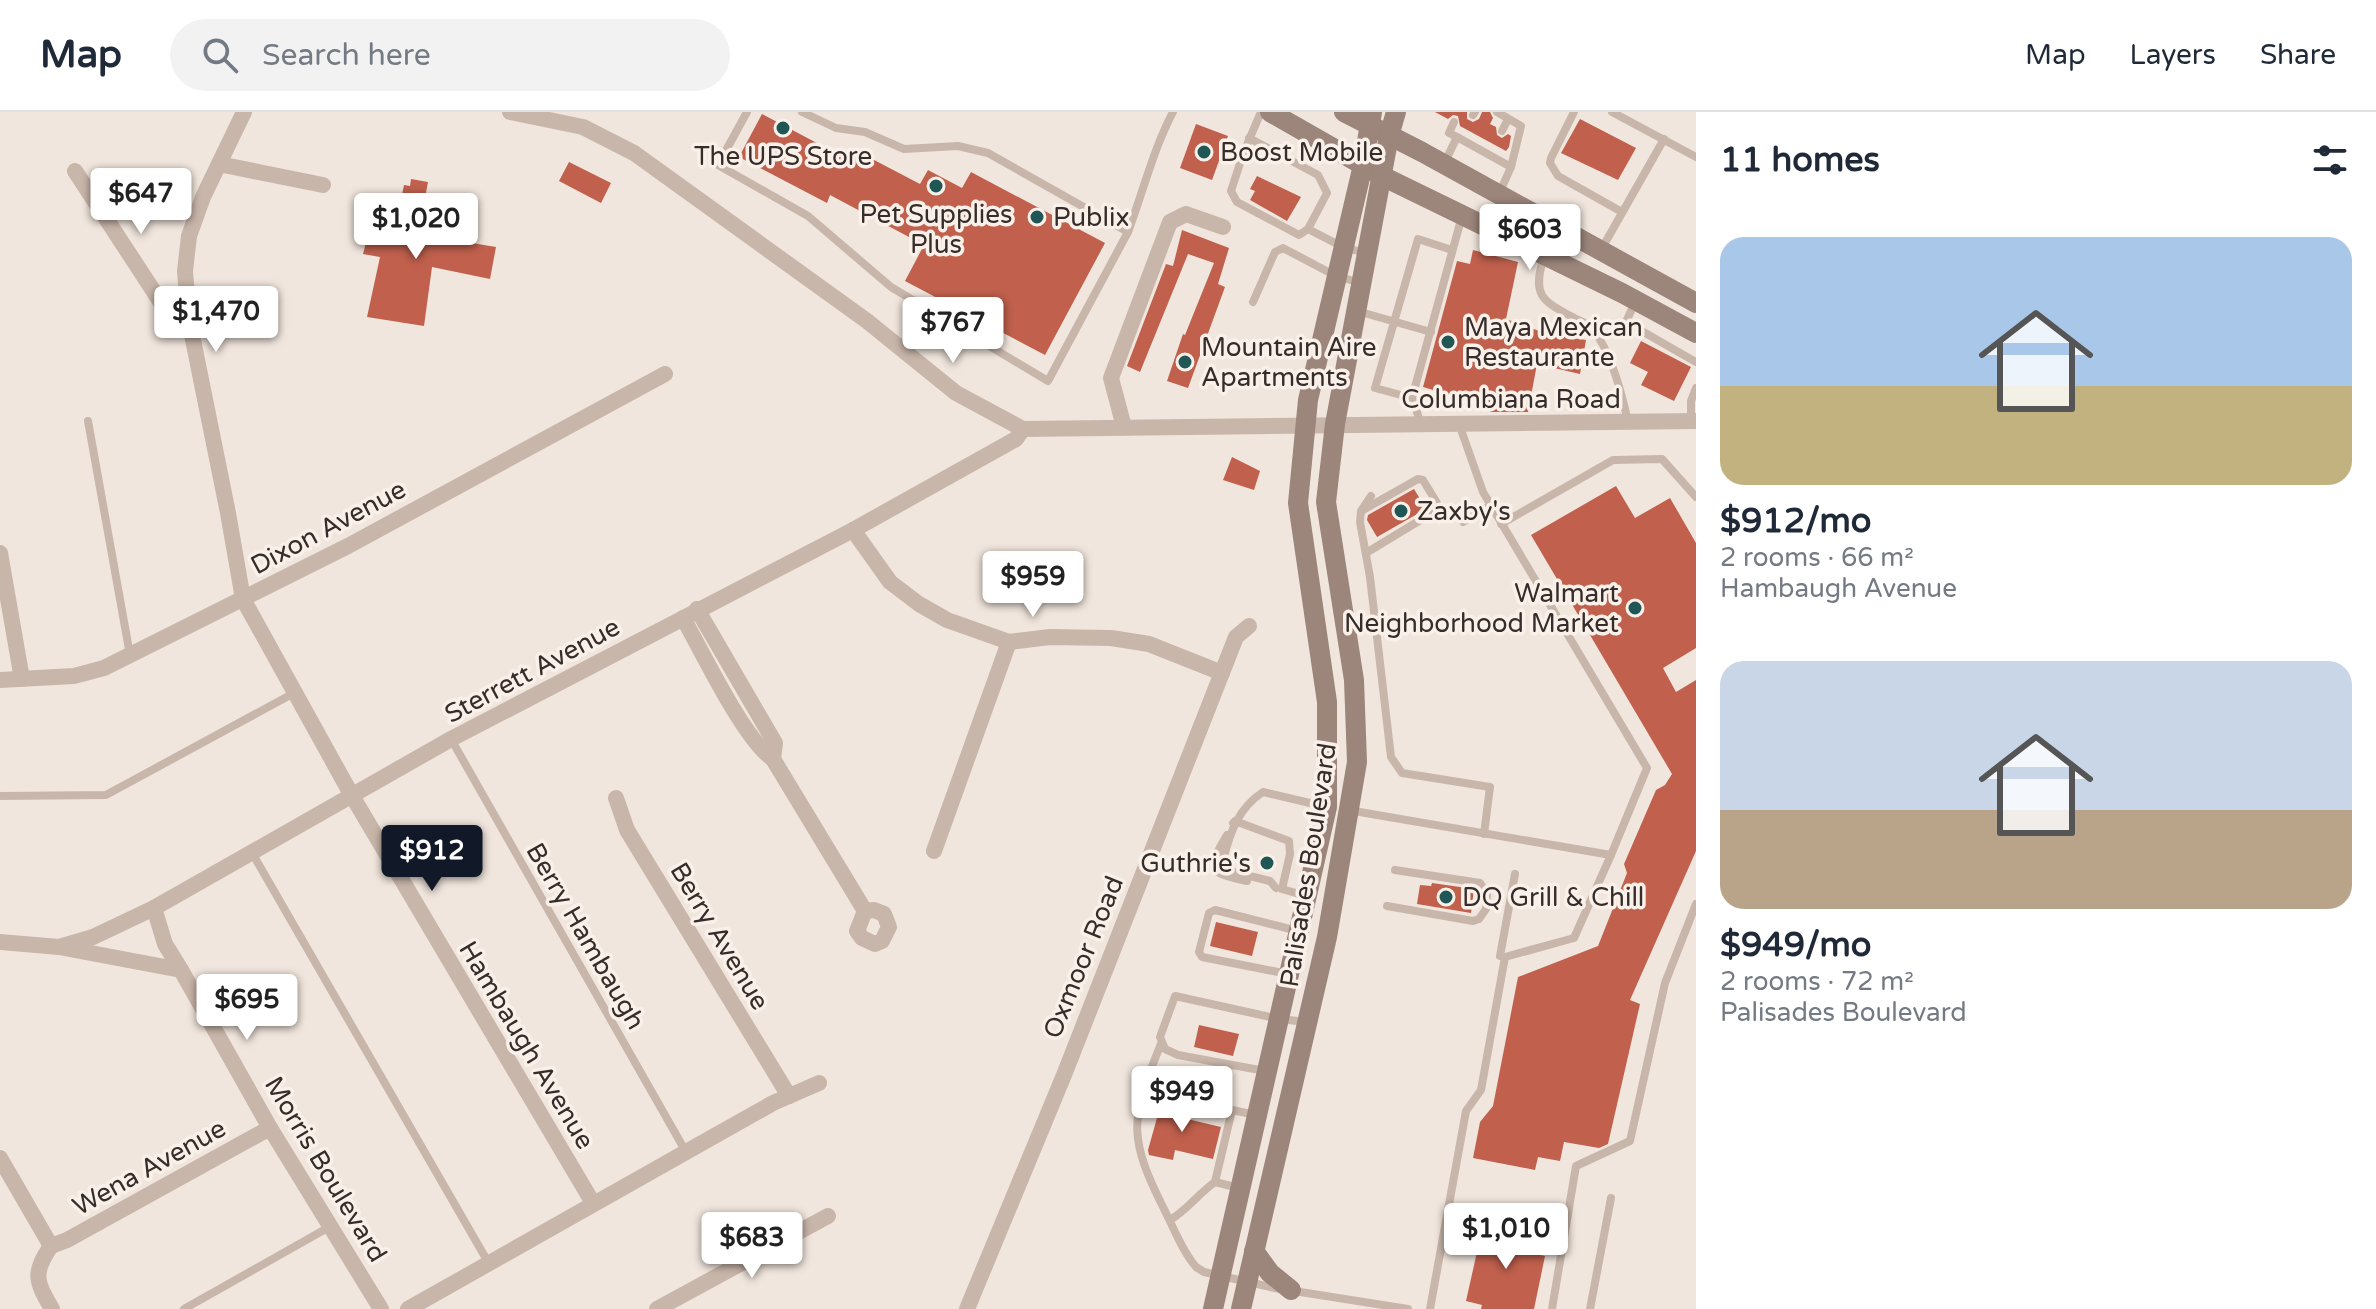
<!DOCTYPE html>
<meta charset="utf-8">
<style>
:root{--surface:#fff;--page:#f2f2f3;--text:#1f2937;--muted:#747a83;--line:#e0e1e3;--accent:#111827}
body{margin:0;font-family:"Varela Round",sans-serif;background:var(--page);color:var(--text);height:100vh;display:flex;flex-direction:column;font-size:30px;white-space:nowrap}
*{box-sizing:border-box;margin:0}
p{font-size:26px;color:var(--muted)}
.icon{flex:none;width:44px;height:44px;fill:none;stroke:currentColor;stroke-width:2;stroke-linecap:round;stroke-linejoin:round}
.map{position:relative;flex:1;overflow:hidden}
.drawer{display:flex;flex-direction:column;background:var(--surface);width:680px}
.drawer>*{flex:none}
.price{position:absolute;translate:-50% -68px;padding:0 18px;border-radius:8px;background:#fff;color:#222;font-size:26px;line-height:52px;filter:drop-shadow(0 2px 4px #0008)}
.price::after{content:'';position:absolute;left:50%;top:48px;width:24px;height:18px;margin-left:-12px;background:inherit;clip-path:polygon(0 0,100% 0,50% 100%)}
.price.current{background:var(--accent);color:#fff}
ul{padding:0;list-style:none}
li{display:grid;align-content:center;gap:16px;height:424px;padding:0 24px}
li span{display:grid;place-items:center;height:248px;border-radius:24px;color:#555}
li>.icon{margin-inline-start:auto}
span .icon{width:144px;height:144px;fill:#fffc;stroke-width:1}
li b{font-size:34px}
h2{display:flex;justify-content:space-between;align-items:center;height:96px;padding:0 24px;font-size:34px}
header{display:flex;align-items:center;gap:48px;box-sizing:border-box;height:112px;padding:0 40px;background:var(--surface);border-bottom:2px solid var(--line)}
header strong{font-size:38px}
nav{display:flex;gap:44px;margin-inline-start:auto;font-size:28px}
.search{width:560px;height:72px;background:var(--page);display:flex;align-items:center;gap:20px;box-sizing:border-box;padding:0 28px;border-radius:44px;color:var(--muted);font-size:30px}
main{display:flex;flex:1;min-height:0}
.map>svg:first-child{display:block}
.building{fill:#c0604d}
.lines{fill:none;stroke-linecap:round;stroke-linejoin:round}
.service{stroke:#c9b6aa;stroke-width:8}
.minor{stroke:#c9b6aa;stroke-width:16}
.secondary{stroke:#9c857b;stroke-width:20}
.poi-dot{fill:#205655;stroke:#f9f1e9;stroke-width:3}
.labels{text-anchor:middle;stroke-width:7;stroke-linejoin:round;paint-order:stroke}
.poi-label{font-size:26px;fill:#362c29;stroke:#f9f1e9;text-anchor:start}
.street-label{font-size:26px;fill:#362c29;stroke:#f9f1e9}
</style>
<header>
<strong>Map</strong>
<div class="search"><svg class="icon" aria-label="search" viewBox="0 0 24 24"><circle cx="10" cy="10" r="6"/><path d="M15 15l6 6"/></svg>Search here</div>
<nav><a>Map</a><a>Layers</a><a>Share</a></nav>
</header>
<main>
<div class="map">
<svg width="1696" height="1197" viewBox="0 0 1696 1197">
<rect width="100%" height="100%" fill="#f1e6dd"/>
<g class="building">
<polygon points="1435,0 1467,0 1467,7 1473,10 1479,7 1482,0 1490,0 1493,6 1490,12 1496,15 1497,23 1502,26 1508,22 1511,24 1509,35 1506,39 1460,14 1458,4 1453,3 1448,7"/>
<polygon points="762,2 849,48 855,38 920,72 928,58 962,76 971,60 1105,131 1045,243 905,169 924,133 830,83 827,91 739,45"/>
<polygon points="1580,7 1636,36 1618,68 1561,41"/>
<polygon points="1196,12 1228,24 1212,68 1180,56"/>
<polygon points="569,50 611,71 601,91 559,69"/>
<polygon points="1257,64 1301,85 1287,109 1250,88 1255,79 1250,77"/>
<polygon points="411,67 428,70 418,122 496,135 490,167 432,155 424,214 367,205 380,145 363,142 372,108 396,113 404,73 410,74"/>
<polygon points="1182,118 1229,136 1218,172 1225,175 1188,276 1167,269 1183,222 1185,223 1214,151 1188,142 1140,260 1127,254 1166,152 1173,154"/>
<polygon points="1473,138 1518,150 1506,207 1545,221 1586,228 1580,262 1537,252 1528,300 1490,300 1491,295 1423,275 1457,149 1470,152"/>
<polygon points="1641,229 1691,255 1674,289 1641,273 1648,260 1630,251"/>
<polygon points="1232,345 1260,359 1254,378 1223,368"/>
<polygon points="1616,374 1635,406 1670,386 1696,431 1696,536 1663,556 1676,580 1696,568 1696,739 1630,888 1640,892 1608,1032 1599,1036 1564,1030 1560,1049 1538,1045 1535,1058 1473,1046 1480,1010 1493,994 1518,865 1598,834 1627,761 1624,752 1656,678 1665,673 1672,662 1531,423"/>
<polygon points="1414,377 1426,397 1377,425 1367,408 1368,403"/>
<polygon points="1432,771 1474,777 1471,801 1417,792 1420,773 1431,774"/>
<polygon points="1216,810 1258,820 1252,844 1210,834"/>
<polygon points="1199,913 1239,922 1233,944 1194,935"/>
<polygon points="1162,988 1185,994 1183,1006 1221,1015 1213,1047 1175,1038 1173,1048 1149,1043 1148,1038"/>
<polygon points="1497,1109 1532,1116 1527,1140 1545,1144 1534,1197 1481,1197 1482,1193 1466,1189 1479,1131 1492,1134"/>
</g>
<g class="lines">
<g class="service">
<polyline points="747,0 718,53 808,104 891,175 1048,269 1128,120"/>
<path d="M802,0L836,16L865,20L904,37L958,34L988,41L1128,120C1143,80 1153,38 1173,0"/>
<polyline points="1261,0 1243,42 1231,79 1237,90 1299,123 1308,117"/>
<polyline points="1497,0 1521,14 1511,55"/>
<polyline points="1574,0 1551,46 1550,51 1558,64 1622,100"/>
<polyline points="1612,0 1696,45"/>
<polyline points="1473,3 1475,0"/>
<polyline points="1454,10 1449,21 1457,25"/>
<polyline points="1502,19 1508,7"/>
<polyline points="1249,26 1318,63 1327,81 1308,117 1343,135 1366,141"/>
<polyline points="1444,52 1457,25 1511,55 1499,82"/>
<polyline points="1601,138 1664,27"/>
<path d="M1544,145C1531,185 1543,189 1576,207C1581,209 1588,212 1592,216C1611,239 1622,282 1628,310"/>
<polyline points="1253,190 1275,140 1283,136 1336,164 1361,171"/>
<polyline points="1635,190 1626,210 1696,250"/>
<polyline points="1357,199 1431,220"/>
<polyline points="1412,286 1375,276 1418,127 1452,138"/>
<polyline points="88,309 130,543"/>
<polyline points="1691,309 1691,289 1696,276"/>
<polyline points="1421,312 1412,286 1462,104"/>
<polyline points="1371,384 1361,399 1360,410 1370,465 1391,645 1402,661 1490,675 1484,722"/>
<polyline points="1363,398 1418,367 1423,368 1437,391 1432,401 1366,441"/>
<polyline points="1463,410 1491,393"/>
<polyline points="1501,412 1613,348 1662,347 1696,385"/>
<polyline points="451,627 686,1040"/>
<polyline points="0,684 106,683 294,581"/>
<polyline points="1348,698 1611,743 1647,656 1483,380 1459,312"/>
<polyline points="1233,711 1235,709 1289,729 1290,742 1282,777 1306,784"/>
<path d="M1227,723C1206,758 1208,761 1247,769"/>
<polyline points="251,739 488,1150"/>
<path d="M1276,776L1270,769L1229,759L1223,748C1230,721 1238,696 1263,680L1327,695"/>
<polyline points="1387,794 1473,809 1479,807 1486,797 1487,782 1480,771 1395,758"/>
<polyline points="1500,844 1515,762"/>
<polyline points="1288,862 1202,845 1199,840 1209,801 1215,798 1298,819"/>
<path d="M1161,932C1129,1009 1128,1026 1166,1101C1175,1119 1183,1140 1196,1155L1204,1160L1275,1176L1408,1197"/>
<polyline points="1265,959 1178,943 1165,937 1160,925 1175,884 1279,907 1307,910"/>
<polyline points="1239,1076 1215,1070 1232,998 1256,1003"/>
<path d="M1170,1108C1187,1098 1199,1081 1215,1070"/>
<polyline points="184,1197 331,1114"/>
<polyline points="1430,1197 1466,999 1481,978 1505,845 1574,826 1611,743"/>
<polyline points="1552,1197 1576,1054 1630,1029 1665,871 1696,792"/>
<polyline points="1590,1197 1611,1086"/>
</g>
<g class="minor">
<polyline points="244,0 203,85 189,124 185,159 189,208 228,401 243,487 351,682 593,1091"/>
<polyline points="510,0 583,15 634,41 867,209 956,281 1023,317 1696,309"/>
<polyline points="219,52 323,73"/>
<polyline points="75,59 162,192 189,208"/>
<polyline points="1124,315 1111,266 1170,110 1186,102 1223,115"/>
<polyline points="853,418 890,470 919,492 947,508 1009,530 1050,525 1111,526 1149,532 1222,561"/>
<polyline points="0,441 22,567"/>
<polyline points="697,497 775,631 773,647"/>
<path d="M683,506C702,539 744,628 773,647L865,799"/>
<polyline points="0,568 74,564 104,556 348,434 665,262"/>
<polyline points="616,686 627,718 789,984"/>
<polyline points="934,739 1009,530"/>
<polyline points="154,796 165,832 181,858"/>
<polygon points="874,798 884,802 889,815 882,829 875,832 862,826 857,819 865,799"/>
<polyline points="0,830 59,835 181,858 270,1016 381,1197"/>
<polyline points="59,835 93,825 154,796 451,627 853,418 1016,327 1023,317"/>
<polyline points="0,1046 51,1134"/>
<polyline points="51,1134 67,1128 270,1016"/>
<path d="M51,1134C32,1162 36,1169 52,1197"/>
<polyline points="408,1197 686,1040 773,991 819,971"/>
<polyline points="657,1197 828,1104"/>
<polyline points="967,1197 1064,963 1236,525 1249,514"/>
</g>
<g class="secondary">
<polyline points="1270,0 1382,64 1622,181 1696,221"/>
<polyline points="1344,0 1422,40 1696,191"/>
<polyline points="1254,1139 1270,1161 1291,1178"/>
<polyline points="1213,1197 1327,695 1327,590 1298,391 1308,288 1363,53 1372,0"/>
<polyline points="1241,1197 1327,825 1357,650 1354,568 1326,390 1335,312 1389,24 1396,0"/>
</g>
</g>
<g class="poi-dot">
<circle cx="783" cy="16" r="8"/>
<circle cx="1204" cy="40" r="8"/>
<circle cx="936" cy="74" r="8"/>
<circle cx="1037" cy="105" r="8"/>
<circle cx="1448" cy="230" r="8"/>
<circle cx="1185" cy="250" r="8"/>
<circle cx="1401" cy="399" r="8"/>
<circle cx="1635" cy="496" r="8"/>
<circle cx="1267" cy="751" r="8"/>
<circle cx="1446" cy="785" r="8"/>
</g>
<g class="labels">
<g class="poi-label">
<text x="1220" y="49">Boost Mobile</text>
<text x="783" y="53" text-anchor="middle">The UPS Store</text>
<text x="936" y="111" text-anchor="middle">Pet Supplies<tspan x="936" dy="30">Plus</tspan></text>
<text x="1053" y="114">Publix</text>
<text x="1464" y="224">Maya Mexican<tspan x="1464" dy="30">Restaurante</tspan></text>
<text x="1201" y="244">Mountain Aire<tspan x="1201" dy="30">Apartments</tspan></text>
<text x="1417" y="408">Zaxby's</text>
<text x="1619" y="490" text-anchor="end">Walmart<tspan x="1619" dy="30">Neighborhood Market</tspan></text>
<text x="1251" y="760" text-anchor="end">Guthrie's</text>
<text x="1462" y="794">DQ Grill &amp; Chill</text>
</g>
<g class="street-label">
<text x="1511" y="296">Columbiana Road</text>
<text transform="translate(328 415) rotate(-28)" y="9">Dixon Avenue</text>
<text transform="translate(532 558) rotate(-28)" y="9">Sterrett Avenue</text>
<text transform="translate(1308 753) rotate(-81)" y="9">Palisades Boulevard</text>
<text transform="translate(586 824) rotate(60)" y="9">Berry Hambaugh</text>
<text transform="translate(720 824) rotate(59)" y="9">Berry Avenue</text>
<text transform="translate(1083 845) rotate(-68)" y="9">Oxmoor Road</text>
<text transform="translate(527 933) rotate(59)" y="9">Hambaugh Avenue</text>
<text transform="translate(149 1055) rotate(-29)" y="9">Wena Avenue</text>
<text transform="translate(326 1057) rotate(59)" y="9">Morris Boulevard</text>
</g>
</g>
</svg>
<b class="price" style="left:141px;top:124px">$647</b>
<b class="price" style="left:416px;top:149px">$1,020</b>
<b class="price" style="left:1530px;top:160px">$603</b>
<b class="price" style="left:216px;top:242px">$1,470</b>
<b class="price" style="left:953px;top:253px">$767</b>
<b class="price" style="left:1033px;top:507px">$959</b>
<b class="price current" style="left:432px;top:781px">$912</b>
<b class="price" style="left:247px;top:930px">$695</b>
<b class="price" style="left:1182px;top:1022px">$949</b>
<b class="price" style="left:1506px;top:1159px">$1,010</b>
<b class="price" style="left:752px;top:1168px">$683</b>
</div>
<section class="drawer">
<h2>11 homes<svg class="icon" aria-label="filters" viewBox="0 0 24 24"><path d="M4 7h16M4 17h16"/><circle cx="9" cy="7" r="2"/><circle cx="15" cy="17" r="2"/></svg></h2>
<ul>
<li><span style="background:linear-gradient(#a9c7e8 60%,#c2b280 0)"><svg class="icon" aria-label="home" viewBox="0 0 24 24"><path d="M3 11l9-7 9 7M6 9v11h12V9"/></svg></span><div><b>$912/mo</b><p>2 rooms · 66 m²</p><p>Hambaugh Avenue</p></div></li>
<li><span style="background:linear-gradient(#c9d6e8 60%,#b9a48a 0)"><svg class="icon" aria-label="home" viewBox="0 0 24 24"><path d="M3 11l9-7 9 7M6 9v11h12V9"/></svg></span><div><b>$949/mo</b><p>2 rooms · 72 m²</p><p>Palisades Boulevard</p></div></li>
</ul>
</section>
</main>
